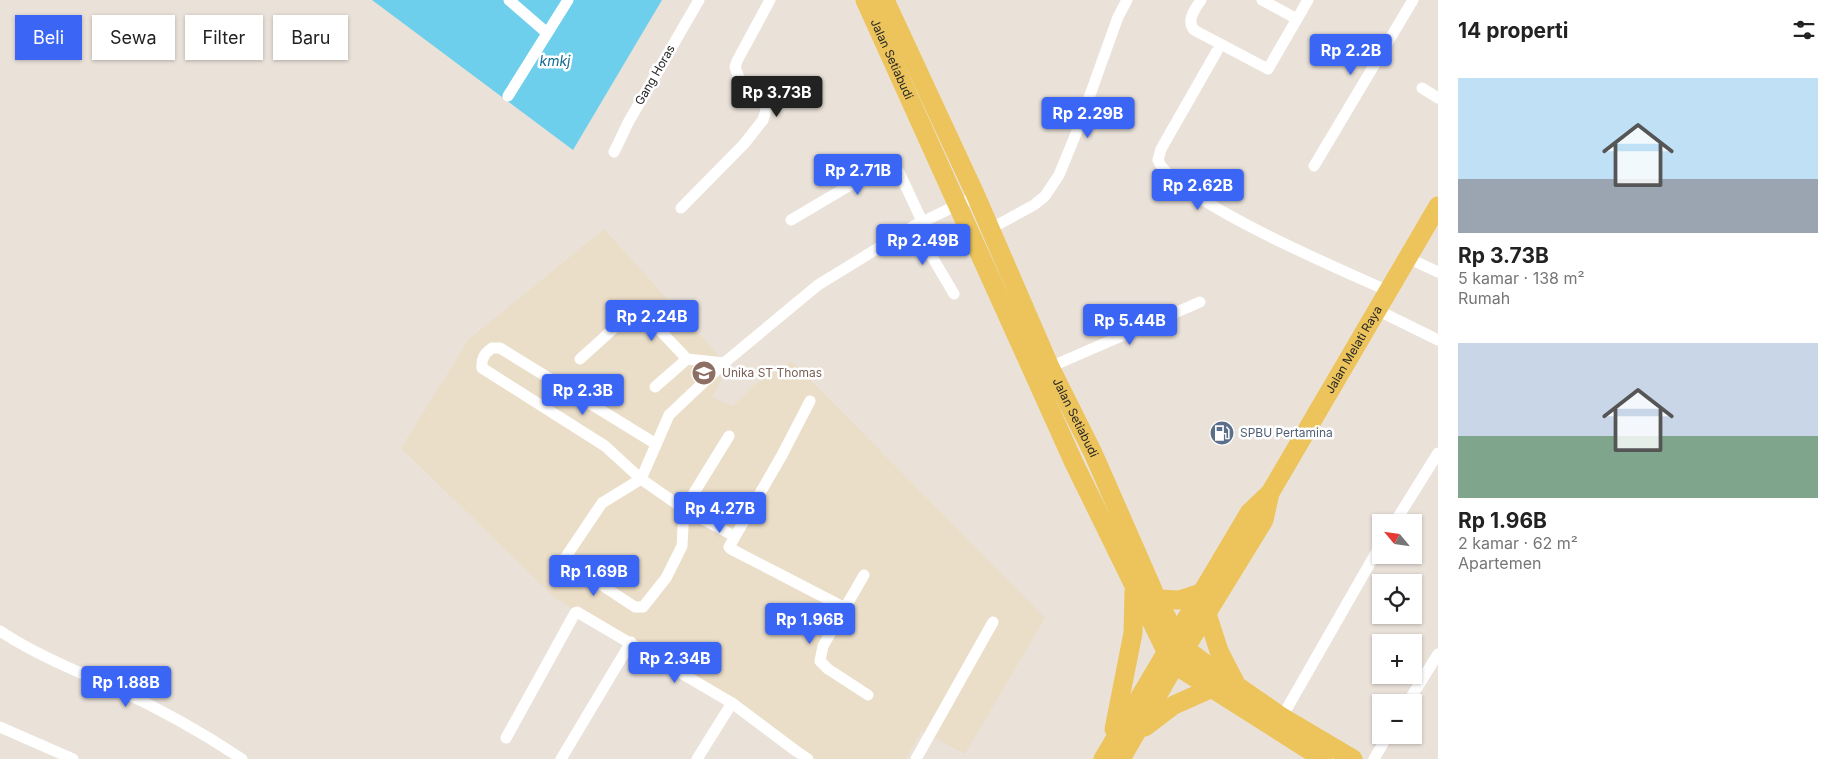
<!DOCTYPE html>
<html lang="id">
<meta charset="utf-8">
<style>
:root{--surface:#fff;--page:#f6f6f6;--text:#222;--muted:#767676;--accent:#3b66f5}
body{margin:0;font-family:Inter,sans-serif;background:var(--page);color:var(--text);height:100vh;display:flex;flex-direction:column;font-size:19px;white-space:nowrap}
*{box-sizing:border-box;margin:0}
p{font-size:16px;color:var(--muted)}
.icon{flex:none;width:28px;height:28px;fill:none;stroke:currentColor;stroke-width:2;stroke-linecap:round;stroke-linejoin:round}
.map{position:relative;flex:1;overflow:hidden}
.details{display:flex;flex-direction:column;background:var(--surface);width:400px}
.details>*{flex:none}
.hud{position:absolute;left:15px;top:15px;width:475px;height:45px;display:flex;gap:10px}
.needle{width:32px;rotate:299deg}
.buttons{position:absolute;left:1372px;top:514px;display:grid;gap:10px}
.buttons a{display:grid;place-items:center;width:50px;height:50px;border-radius:0px;background:var(--surface);box-shadow:0 1px 4px #0004;font-size:25px}
.price{position:absolute;translate:-50% -42px;padding:0 11px;border-radius:5px;background:var(--accent);color:#fff;font-size:16px;line-height:32px;filter:drop-shadow(0 1px 2px #0008)}
.price::after{content:'';position:absolute;left:50%;top:30px;width:15px;height:11px;margin-left:-8px;background:inherit;clip-path:polygon(0 0,100% 0,50% 100%)}
.price.on{background:#222;color:#fff}
ul{padding:0;list-style:none}
li{display:grid;align-content:center;gap:10px;height:265px;padding:0 20px}
li span{display:grid;place-items:center;height:155px;border-radius:0px;color:#555}
li>.icon{margin-inline-start:auto}
span .icon{width:90px;height:90px;fill:#fffc;stroke-width:1}
li b{font-size:21px}
h2{display:flex;justify-content:space-between;align-items:center;height:60px;padding:0 20px;font-size:21px}
.tag{padding:0 18px;border-radius:0px;background:var(--surface);box-shadow:0 1px 4px #0004;font-size:18px;line-height:45px}
.tag.on{background:var(--accent);color:#fff}
main{display:flex;flex:1;min-height:0}
.map>svg:first-child{display:block}
.education{fill:#ebdec8}
.water{fill:#6dcfeb}
.lines{fill:none;stroke-linecap:round;stroke-linejoin:round}
.street{stroke:#fff;stroke-width:11}
.primary{stroke:#ecc45b;stroke-width:19}
.labels{text-anchor:middle;stroke-width:5;stroke-linejoin:round;paint-order:stroke}
.street-label{font-size:12px;fill:#272727;stroke:#fff}
.education-label{font-size:12px;fill:#785e54;stroke:#fff;text-anchor:start}
.service-label{font-size:12px;fill:#4e5e75;stroke:#fff;text-anchor:start}
.water-label{font-size:14px;font-style:italic;fill:#106c92;stroke:#fff}
</style>
<main>
<div class="map">
<svg width="1438" height="759" viewBox="0 0 1438 759">
<rect width="100%" height="100%" fill="#eae2d9"/>
<polygon class="education" points="604,229 729,367 712,397 733,406 755,384 792,361 1045,618 965,754 921,731 906,759 812,759 554,597 401,448 469,339"/>
<polygon class="water" points="372,0 662,0 573,150"/>
<g class="lines">
<g class="street">
<polyline points="509,0 547,33"/>
<path d="M1201,0C1195,9 1186,20 1194,30L1268,69L1308,0"/>
<polyline points="1262,0 1297,19"/>
<path d="M1217,51L1161,149L1158,160C1173,199 1344,271 1388,291"/>
<polyline points="1422,88 1438,98"/>
<polyline points="508,96 568,0"/>
<polyline points="614,152 629,121 699,0"/>
<polyline points="1314,166 1413,0"/>
<polyline points="681,208 744,144 763,120 766,110 764,103 739,78 735,67 737,61 770,0"/>
<polyline points="791,220 884,165 889,164 899,172 922,221"/>
<polyline points="914,226 954,294"/>
<polyline points="990,229 1034,205 1045,196 1059,175 1077,131 1118,17 1127,0"/>
<polyline points="1408,258 1438,272"/>
<polyline points="1377,310 1438,340"/>
<polyline points="580,359 622,321 637,315 654,324 687,359 724,363"/>
<polyline points="1050,367 1200,302"/>
<polyline points="655,387 687,359"/>
<polyline points="810,401 782,455 729,547 731,549 845,608"/>
<path d="M656,444L500,348H492C485,353 481,358 482,368L605,446L641,479L602,503L565,558L568,563L635,607H643L666,578L682,546L684,509L729,436"/>
<polyline points="1395,522 1438,453"/>
<polyline points="734,536 684,509 641,479 669,415 724,363 818,285 914,226 976,196"/>
<polyline points="864,575 823,646 820,661 828,669 868,695"/>
<path d="M0,631C38,656 79,672 119,690C162,710 203,733 242,759"/>
<polyline points="1408,702 1438,654"/>
<polyline points="1282,717 1381,544"/>
<polyline points="0,727 73,759"/>
<polyline points="506,738 575,613 577,612 732,703 796,751 808,759"/>
<polyline points="561,759 631,642"/>
<polyline points="697,759 732,703"/>
<polyline points="916,759 993,622"/>
<polyline points="1374,759 1388,735"/>
</g>
<g class="primary">
<path id="s1" d="M865,0L1074,463L1166,651L1175,665L1323,759"/>
<path id="s2" d="M885,0L976,196L1050,367L1093,453L1157,599L1176,635L1186,649L1210,667L1282,717L1353,759"/>
<polyline points="1157,599 1179,600 1201,593"/>
<polyline points="1207,614 1219,651 1235,682"/>
<polyline points="1145,727 1174,705 1210,689"/>
<polyline points="1114,729 1133,633 1134,591"/>
<path id="s3" d="M1103,759L1249,513L1270,493L1438,206"/>
<polyline points="1121,759 1175,665 1264,520 1270,493"/>
</g>
</g>
<defs>
<symbol id="university-disc" viewBox="-11 -11 22 22"><circle r="9.5" fill="#8d6e63" stroke="#fff"/><path d="M0-5L7-2L0 1L-7-2ZM-4 1L0 2.5L4 1V4Q0 6-4 4Z" fill="#fff"/></symbol>
<symbol id="fuel-disc" viewBox="-11 -11 22 22"><circle r="9.5" fill="#5c6f8a" stroke="#fff"/><path d="M-5.5-6h7V0h2V4h1.3V-2.5L3-4.5l.8-.8L6-3V5H2.5V1h-1V6h-7ZM-4.2-4.7v3.2H.2V-4.7Z" fill="#fff"/></symbol>
</defs>
<g fill-rule="evenodd">
<use href="#university-disc" x="690" y="359" width="28" height="28"/>
<use href="#fuel-disc" x="1208" y="419" width="28" height="28"/>
</g>
<g class="labels">
<g class="street-label">
<text dy="4" stroke="none"><textPath href="#s1" startOffset="65">Jalan Setiabudi</textPath></text>
<text transform="translate(655 75) rotate(-60)" y="4">Gang Horas</text>
<text dy="4" stroke="none"><textPath href="#s3" startOffset="481">Jalan Melati Raya</textPath></text>
<text dy="4" stroke="none"><textPath href="#s2" startOffset="459">Jalan Setiabudi</textPath></text>
</g>
<g class="education-label">
<text x="722" y="377">Unika ST Thomas</text>
</g>
<g class="service-label">
<text x="1240" y="437">SPBU Pertamina</text>
</g>
<g class="water-label">
<text x="555" y="66">kmkj</text>
</g>
</g>
</svg>
<div class="buttons">
<a><svg class="needle" viewBox="-14 -14 28 28"><path d="M0-13l5 13h-10z" fill="#e53935"/><path d="M0 13l5-13h-10z" fill="#767676"/></svg></a>
<a><svg class="icon" aria-label="locate" viewBox="0 0 24 24"><circle cx="12" cy="12" r="6"/><path d="M12 2v4M12 18v4M2 12h4M18 12h4"/></svg></a>
<a>+</a>
<a>−</a>
</div>
<b class="price" style="left:1351px;top:76px">Rp 2.2B</b>
<b class="price on" style="left:777px;top:118px">Rp 3.73B</b>
<b class="price" style="left:1088px;top:139px">Rp 2.29B</b>
<b class="price" style="left:858px;top:196px">Rp 2.71B</b>
<b class="price" style="left:1198px;top:211px">Rp 2.62B</b>
<b class="price" style="left:923px;top:266px">Rp 2.49B</b>
<b class="price" style="left:652px;top:342px">Rp 2.24B</b>
<b class="price" style="left:1130px;top:346px">Rp 5.44B</b>
<b class="price" style="left:583px;top:416px">Rp 2.3B</b>
<b class="price" style="left:720px;top:534px">Rp 4.27B</b>
<b class="price" style="left:594px;top:597px">Rp 1.69B</b>
<b class="price" style="left:810px;top:645px">Rp 1.96B</b>
<b class="price" style="left:675px;top:684px">Rp 2.34B</b>
<b class="price" style="left:126px;top:708px">Rp 1.88B</b>
<div class="hud">
<a class="tag on">Beli</a>
<a class="tag">Sewa</a>
<a class="tag">Filter</a>
<a class="tag">Baru</a>
</div>
</div>
<section class="details">
<h2>14 properti<svg class="icon" aria-label="filters" viewBox="0 0 24 24"><path d="M4 7h16M4 17h16"/><circle cx="9" cy="7" r="2"/><circle cx="15" cy="17" r="2"/></svg></h2>
<ul>
<li><span style="background:linear-gradient(#bfe0f5 65%,#9aa5b1 0)"><svg class="icon" aria-label="home" viewBox="0 0 24 24"><path d="M3 11l9-7 9 7M6 9v11h12V9"/></svg></span><div><b>Rp 3.73B</b><p>5 kamar · 138 m²</p><p>Rumah</p></div></li>
<li><span style="background:linear-gradient(#c9d6e8 60%,#7fa58c 0)"><svg class="icon" aria-label="home" viewBox="0 0 24 24"><path d="M3 11l9-7 9 7M6 9v11h12V9"/></svg></span><div><b>Rp 1.96B</b><p>2 kamar · 62 m²</p><p>Apartemen</p></div></li>
</ul>
</section>
</main>
